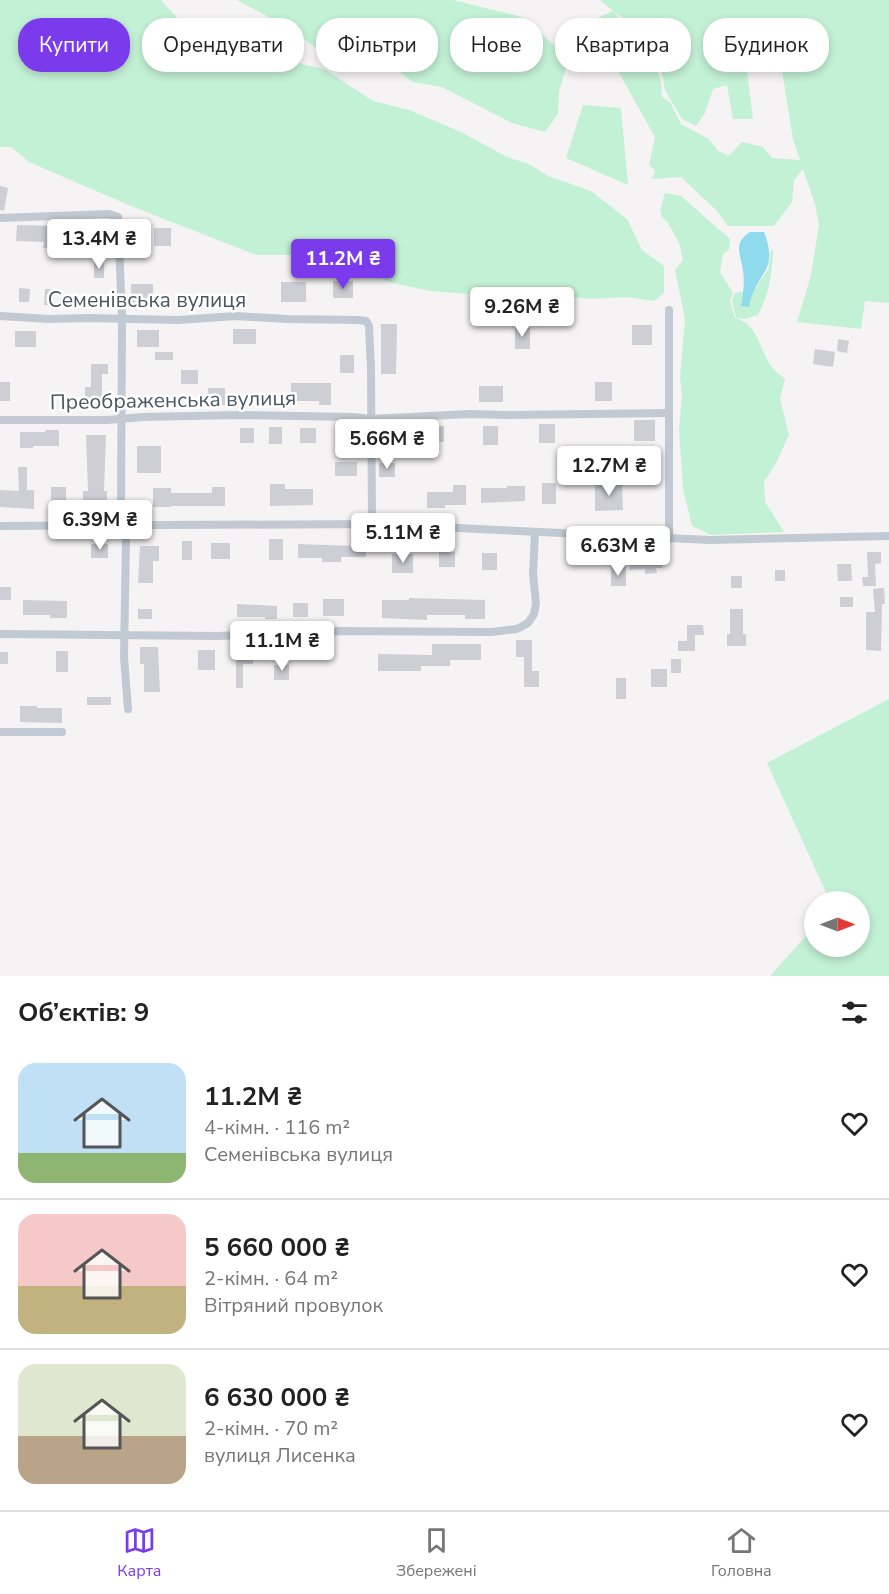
<!DOCTYPE html>
<html lang="uk">
<meta charset="utf-8">
<style>
:root{--surface:#fff;--page:#f6f6f6;--text:#222;--muted:#767676;--line:#e0e0e0;--accent:#7c3aed}
body{margin:0;font-family:"Nunito Sans",sans-serif;background:var(--page);color:var(--text);height:100vh;display:flex;flex-direction:column;font-size:22px;white-space:nowrap}
*{box-sizing:border-box;margin:0}
p{font-size:20px;color:var(--muted)}
.icon{flex:none;width:33px;height:33px;fill:none;stroke:currentColor;stroke-width:2;stroke-linecap:round;stroke-linejoin:round}
.map{position:relative;height:976px;overflow:hidden}
.details{display:flex;flex-direction:column;background:var(--surface);flex:1}
.details>*{flex:none}
.guide{position:absolute;left:18px;top:18px;width:854px;height:54px;display:flex;gap:12px}
.needle{width:39px;rotate:90deg}
.buttons{position:absolute;left:804px;top:891px;display:grid;gap:12px}
.buttons a{display:grid;place-items:center;width:66px;height:66px;border-radius:50%;background:var(--surface);box-shadow:0 3px 9px #0003;font-size:30px}
.price{position:absolute;translate:-50% -51px;padding:0 14px;border-radius:6px;background:#fff;color:#222;font-size:20px;line-height:39px;filter:drop-shadow(0 2px 3px #0008)}
.price::after{content:'';position:absolute;left:50%;top:36px;width:18px;height:14px;margin-left:-9px;background:inherit;clip-path:polygon(0 0,100% 0,50% 100%)}
.price.active{background:var(--accent);color:#fff}
ul{padding:0;list-style:none}
li{display:flex;align-items:center;gap:18px;height:150px;padding:0 18px}
li+li{border-top:2px solid var(--line)}
li span{display:grid;place-items:center;flex:none;width:168px;height:120px;border-radius:18px;color:#555}
li>.icon{margin-inline-start:auto}
span .icon{width:72px;height:72px;fill:#fffc;stroke-width:1}
li b{font-size:26px}
h2{display:flex;justify-content:space-between;align-items:center;height:72px;padding:0 18px;font-size:26px}
.tag{padding:0 21px;border-radius:24px;background:var(--surface);box-shadow:0 3px 9px #0003;font-size:21px;line-height:54px}
.tag.active{background:var(--accent);color:#fff}
.dock{display:flex;justify-content:space-around;align-items:center;height:84px;border-top:2px solid var(--line);background:var(--surface);font-size:16px;color:var(--muted)}
.dock a{display:grid;justify-items:center;gap:3px}
.dock .active{color:var(--accent)}
.map>svg:first-child{display:block}
.green{fill:#c3f1d5;fill-rule:evenodd}
.water{fill:#90daee}
.building{fill:#cdcfd5}
.lines{fill:none;stroke-linecap:round;stroke-linejoin:round}
.minor{stroke:#c1cad2;stroke-width:8}
.labels{text-anchor:middle;stroke-width:5;stroke-linejoin:round;paint-order:stroke}
.street-label{font-size:21px;fill:#4a5661;stroke:#fff}
</style>
<div class="map">
<svg width="889" height="976" viewBox="0 0 889 976">
<rect width="100%" height="100%" fill="#f5f3f3"/>
<g class="green">
<polygon points="0,0 161,0 180,21 213,32 234,57 265,48 305,65 324,69 373,101 409,110 461,132 507,157 529,164 548,176 591,191 627,219 642,250 664,266 664,293 654,301 627,297 591,299 562,296 481,295 431,291 392,283 338,259 304,255 256,255 131,206 29,162 11,147 0,147"/>
<polygon points="237,0 453,0 522,17 569,58 559,91 558,114 545,132 512,123 442,87 413,82 388,63 362,60 322,53 291,29"/>
<path d="M600,0H889V303L865,301L861,329L797,322L811,275L819,224L815,204L803,169L794,180L792,202L774,226H728L717,211L681,177L652,179L655,170L649,165L655,137L623,80L593,20L613,11ZM613,11L627,21L669,20L680,50L676,57L661,68L665,90L682,119L696,126L705,113L713,89L727,85L733,119H753L745,56L777,40L793,139L800,160L772,158L763,147L742,142L729,156L718,151L709,139L681,124L670,102L662,97C661,91 662,83 660,78C653,57 628,28 613,11Z"/>
<polygon points="583,105 621,108 628,185 566,158"/>
<path d="M665,193L681,196L730,239L729,250L723,254L720,272L733,293L730,301L735,318C760,326 758,348 771,366C774,371 781,375 785,379L780,399L789,435L776,463L764,482L765,502L784,532L711,535L692,526L683,489L679,429L682,396L680,377L685,319L675,270L683,260L679,243L668,223L662,217L660,210Z"/>
<path d="M771,249L773,251C772,275 769,294 758,315L745,319L736,318L732,301L735,293L744,291L741,306L749,307L752,293L768,270Z"/>
<polygon points="889,699 889,976 770,976 814,927 814,946 860,946 860,902 830,901 767,763"/>
</g>
<path class="water" d="M750,232H764C780,273 755,272 749,307L741,306C743,294 745,283 743,271C741,254 732,244 750,232Z"/>
<g class="building">
<polygon points="0,186 8,188 4,211 0,210"/>
<polygon points="17,225 59,226 58,248 43,248 44,242 16,241"/>
<rect x="154" y="228" width="17" height="18"/>
<rect x="76" y="232" width="15" height="14"/>
<rect x="94" y="261" width="10" height="17"/>
<rect x="333" y="281" width="20" height="17"/>
<rect x="281" y="282" width="25" height="20"/>
<rect x="131" y="284" width="22" height="20"/>
<polygon points="19,288 30,289 29,302 19,302"/>
<polygon points="45,289 54,289 53,305 44,305"/>
<polygon points="381,324 397,324 396,374 381,374"/>
<rect x="632" y="325" width="20" height="20"/>
<polygon points="515,327 530,328 530,349 515,349"/>
<rect x="233" y="329" width="23" height="15"/>
<rect x="137" y="330" width="22" height="17"/>
<rect x="15" y="331" width="21" height="16"/>
<polygon points="838,339 849,341 847,353 837,351"/>
<polygon points="815,349 835,352 833,367 813,364"/>
<rect x="155" y="352" width="18" height="8"/>
<rect x="340" y="355" width="14" height="18"/>
<polygon points="91,364 108,364 108,374 102,374 102,402 85,402 85,387 91,387"/>
<rect x="181" y="370" width="17" height="14"/>
<rect x="0" y="382" width="10" height="19"/>
<rect x="595" y="382" width="17" height="19"/>
<polygon points="291,383 331,383 331,405 319,405 319,401 291,401"/>
<rect x="479" y="386" width="24" height="16"/>
<rect x="208" y="388" width="17" height="17"/>
<rect x="634" y="420" width="21" height="21"/>
<rect x="539" y="424" width="16" height="19"/>
<polygon points="444,426 444,442 414,442 414,449 401,449 401,427"/>
<rect x="483" y="426" width="15" height="19"/>
<rect x="269" y="427" width="13" height="17"/>
<rect x="240" y="428" width="14" height="15"/>
<rect x="300" y="428" width="16" height="15"/>
<rect x="341" y="428" width="17" height="17"/>
<polygon points="45,430 59,430 59,446 33,446 33,448 20,448 20,432 45,432"/>
<polygon points="86,435 106,435 104,491 107,491 107,505 83,505 83,491 88,491"/>
<rect x="137" y="446" width="24" height="27"/>
<rect x="335" y="462" width="22" height="14"/>
<rect x="379" y="463" width="16" height="14"/>
<polygon points="18,467 27,467 27,490 34,490 34,509 0,507 0,490 19,491"/>
<rect x="542" y="483" width="14" height="21"/>
<polygon points="595,483 622,483 623,510 595,511"/>
<polygon points="270,484 285,484 285,489 313,489 313,505 270,506"/>
<polygon points="453,485 466,485 466,505 445,505 445,508 427,508 427,492 453,492"/>
<polygon points="507,486 525,486 525,501 481,503 481,488 507,488"/>
<rect x="51" y="487" width="15" height="19"/>
<polygon points="212,487 225,487 225,506 171,506 171,507 153,507 153,488 171,488 171,493 212,493"/>
<rect x="269" y="539" width="14" height="21"/>
<rect x="182" y="541" width="10" height="19"/>
<polygon points="355,541 366,541 366,557 341,557 341,562 322,562 322,558 298,558 298,544 355,546"/>
<rect x="211" y="543" width="19" height="16"/>
<rect x="91" y="544" width="17" height="14"/>
<polygon points="140,546 159,546 159,561 153,561 153,583 138,583"/>
<rect x="439" y="552" width="16" height="15"/>
<polygon points="867,552 881,552 881,563 875,564 876,586 863,586 862,577 868,577"/>
<rect x="482" y="553" width="15" height="17"/>
<rect x="392" y="554" width="21" height="19"/>
<polygon points="638,561 662,561 663,568 656,568 657,573 645,574 645,569 630,570 629,562"/>
<polygon points="837,564 851,564 852,581 838,581"/>
<rect x="611" y="567" width="15" height="19"/>
<rect x="775" y="570" width="10" height="11"/>
<rect x="731" y="576" width="11" height="12"/>
<rect x="0" y="587" width="11" height="13"/>
<polygon points="884,588 885,604 882,604 881,651 866,650 866,612 875,612 873,589"/>
<rect x="840" y="597" width="13" height="10"/>
<polygon points="409,598 485,600 485,619 465,619 465,615 427,615 427,620 382,618 382,600 409,600"/>
<rect x="323" y="599" width="21" height="17"/>
<polygon points="23,600 67,601 67,618 50,618 50,615 23,615"/>
<rect x="293" y="603" width="15" height="14"/>
<polygon points="237,604 277,606 277,619 265,619 265,617 237,617"/>
<rect x="138" y="609" width="14" height="10"/>
<polygon points="730,609 743,609 743,634 746,634 746,646 727,646 727,634 730,634"/>
<polygon points="687,625 703,625 704,635 695,635 695,651 678,651 678,641 687,641"/>
<polygon points="516,640 532,640 532,671 539,671 539,687 524,687 524,657 516,657"/>
<polygon points="432,644 481,644 481,660 450,660 450,666 421,666 421,671 378,671 378,654 432,655"/>
<polygon points="236,645 253,645 253,664 243,664 243,688 236,688"/>
<polygon points="140,647 158,647 160,692 144,692 144,664 140,664"/>
<rect x="198" y="650" width="17" height="20"/>
<rect x="56" y="651" width="12" height="21"/>
<rect x="0" y="652" width="8" height="12"/>
<rect x="671" y="659" width="10" height="14"/>
<rect x="274" y="665" width="15" height="15"/>
<rect x="651" y="669" width="16" height="18"/>
<rect x="616" y="678" width="10" height="21"/>
<rect x="87" y="697" width="24" height="8"/>
<polygon points="20,706 37,706 37,708 62,708 62,723 20,722"/>
</g>
<g class="lines">
<g class="minor">
<polyline points="0,218 109,214 118,217 122,319 121,510 126,538 124,657 128,709"/>
<polyline points="669,310 669,538"/>
<polyline points="0,316 49,319 88,318 178,320 236,316 288,319 358,320 366,321 369,326 371,369 372,524"/>
<polyline points="0,420 107,420 143,417 239,415 354,417 371,419 469,414 509,415 669,413"/>
<polyline points="0,526 372,524 710,540 889,536"/>
<polyline points="0,634 217,636 342,631 491,632 517,629 528,623 534,614 536,603 533,574 535,532"/>
<polyline points="0,732 62,732"/>
</g>
</g>
<g class="labels">
<g class="street-label">
<text x="147" y="307">Семенівська вулиця</text>
<text transform="translate(173 400) rotate(-1)" y="7">Преображенська вулиця</text>
</g>
</g>
</svg>
<div class="buttons">
<a><svg class="needle" viewBox="-14 -14 28 28"><path d="M0-13l5 13h-10z" fill="#e53935"/><path d="M0 13l5-13h-10z" fill="#767676"/></svg></a>
</div>
<b class="price" style="left:99px;top:270px">13.4M ₴</b>
<b class="price active" style="left:343px;top:290px">11.2M ₴</b>
<b class="price" style="left:522px;top:338px">9.26M ₴</b>
<b class="price" style="left:387px;top:470px">5.66M ₴</b>
<b class="price" style="left:609px;top:497px">12.7M ₴</b>
<b class="price" style="left:100px;top:551px">6.39M ₴</b>
<b class="price" style="left:403px;top:564px">5.11M ₴</b>
<b class="price" style="left:618px;top:577px">6.63M ₴</b>
<b class="price" style="left:282px;top:672px">11.1M ₴</b>
<div class="guide">
<a class="tag active">Купити</a>
<a class="tag">Орендувати</a>
<a class="tag">Фільтри</a>
<a class="tag">Нове</a>
<a class="tag">Квартира</a>
<a class="tag">Будинок</a>
</div>
</div>
<section class="details">
<h2>Об’єктів: 9<svg class="icon" aria-label="filters" viewBox="0 0 24 24"><path d="M4 7h16M4 17h16"/><circle cx="9" cy="7" r="2"/><circle cx="15" cy="17" r="2"/></svg></h2>
<ul>
<li><span style="background:linear-gradient(#bfe0f5 75%,#8fb573 0)"><svg class="icon" aria-label="home" viewBox="0 0 24 24"><path d="M3 11l9-7 9 7M6 9v11h12V9"/></svg></span><div><b>11.2M ₴</b><p>4-кімн. · 116 m²</p><p>Семенівська вулиця</p></div><svg class="icon" aria-label="heart" viewBox="0 0 24 24"><path d="M12 20l-8-8c-3-5 5-10 8-4 3-6 11-1 8 4z"/></svg></li>
<li><span style="background:linear-gradient(#f6c9c9 60%,#c2b280 0)"><svg class="icon" aria-label="home" viewBox="0 0 24 24"><path d="M3 11l9-7 9 7M6 9v11h12V9"/></svg></span><div><b>5 660 000 ₴</b><p>2-кімн. · 64 m²</p><p>Вітряний провулок</p></div><svg class="icon" aria-label="heart" viewBox="0 0 24 24"><path d="M12 20l-8-8c-3-5 5-10 8-4 3-6 11-1 8 4z"/></svg></li>
<li><span style="background:linear-gradient(#dfe7d0 60%,#b9a48a 0)"><svg class="icon" aria-label="home" viewBox="0 0 24 24"><path d="M3 11l9-7 9 7M6 9v11h12V9"/></svg></span><div><b>6 630 000 ₴</b><p>2-кімн. · 70 m²</p><p>вулиця Лисенка</p></div><svg class="icon" aria-label="heart" viewBox="0 0 24 24"><path d="M12 20l-8-8c-3-5 5-10 8-4 3-6 11-1 8 4z"/></svg></li>
</ul>
</section>
<nav class="dock">
<a class="active"><svg class="icon" aria-label="map" viewBox="0 0 24 24"><path d="M3 6l6-2 6 2 6-2v14l-6 2-6-2-6 2zM9 4v14M15 6v14"/></svg>Карта</a>
<a><svg class="icon" aria-label="saved" viewBox="0 0 24 24"><path d="M7 4h10v16l-5-4-5 4z"/></svg>Збережені</a>
<a><svg class="icon" aria-label="home" viewBox="0 0 24 24"><path d="M3 11l9-7 9 7M6 9v11h12V9"/></svg>Головна</a>
</nav>
